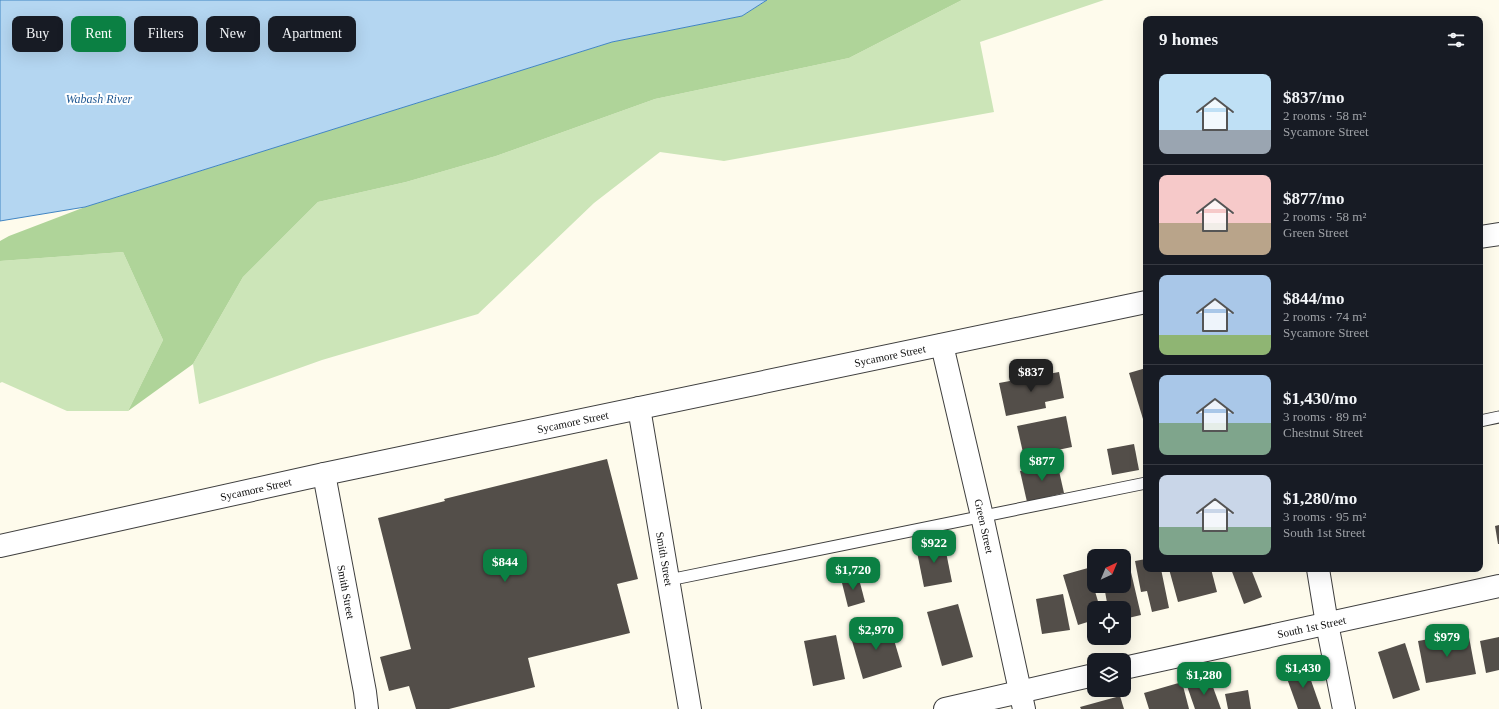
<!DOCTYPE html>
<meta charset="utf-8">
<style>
:root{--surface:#171b24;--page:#20242c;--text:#f1f3f6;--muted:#9ea1a6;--line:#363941;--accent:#0b8043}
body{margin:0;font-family:Georgia,serif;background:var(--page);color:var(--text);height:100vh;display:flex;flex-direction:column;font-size:15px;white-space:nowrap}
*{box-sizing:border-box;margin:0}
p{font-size:13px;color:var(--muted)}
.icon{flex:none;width:22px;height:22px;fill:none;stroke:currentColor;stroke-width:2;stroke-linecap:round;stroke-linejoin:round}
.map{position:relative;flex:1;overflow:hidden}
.side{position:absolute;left:1143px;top:16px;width:340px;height:556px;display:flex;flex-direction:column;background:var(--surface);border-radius:8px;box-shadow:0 4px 16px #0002}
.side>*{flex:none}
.banner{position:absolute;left:12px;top:16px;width:380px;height:36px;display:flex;gap:8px}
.needle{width:26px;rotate:44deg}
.fabs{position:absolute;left:1087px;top:549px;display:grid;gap:8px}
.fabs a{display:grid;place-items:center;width:44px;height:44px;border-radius:8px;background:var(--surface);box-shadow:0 4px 16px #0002;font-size:20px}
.price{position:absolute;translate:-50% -34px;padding:0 9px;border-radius:8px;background:var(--accent);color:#fff;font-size:13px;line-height:26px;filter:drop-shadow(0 1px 2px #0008)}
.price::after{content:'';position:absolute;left:50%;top:24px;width:12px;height:9px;margin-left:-6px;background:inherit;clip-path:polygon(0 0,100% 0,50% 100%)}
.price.current{background:#222;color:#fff}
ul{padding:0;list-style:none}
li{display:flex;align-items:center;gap:12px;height:100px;padding:0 16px}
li+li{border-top:1px solid var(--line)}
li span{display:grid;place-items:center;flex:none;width:112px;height:80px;border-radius:8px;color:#555}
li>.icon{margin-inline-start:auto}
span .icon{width:48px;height:48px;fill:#fffc;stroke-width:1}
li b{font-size:17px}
h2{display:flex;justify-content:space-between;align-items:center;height:48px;padding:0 16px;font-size:17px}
.chip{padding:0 14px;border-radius:8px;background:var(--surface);box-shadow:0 4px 16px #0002;font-size:14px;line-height:36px}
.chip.current{background:var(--accent);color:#fff}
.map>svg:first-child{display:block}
.green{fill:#cce5b8}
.forest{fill:#afd499}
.water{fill:#b4d6f1;stroke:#4185c3}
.building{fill:#534e49}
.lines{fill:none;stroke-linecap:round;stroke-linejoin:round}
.service-casing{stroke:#3f3f3f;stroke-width:13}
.minor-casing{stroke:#3f3f3f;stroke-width:24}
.service{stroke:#fff;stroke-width:11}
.minor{stroke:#fff;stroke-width:22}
.labels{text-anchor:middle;stroke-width:4;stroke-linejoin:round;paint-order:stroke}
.street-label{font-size:11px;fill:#0c0c0c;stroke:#fff}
.water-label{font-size:12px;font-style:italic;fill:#1f5893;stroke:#fff}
</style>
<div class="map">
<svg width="1499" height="709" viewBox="0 0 1499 709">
<rect width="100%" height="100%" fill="#fefbec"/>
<g class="green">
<polygon points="962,0 1104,0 980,42 994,112 724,161 660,152 594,203 478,314 322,360 199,404 193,364 243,277 318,202 406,182 496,156 655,99 849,58"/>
<polygon points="123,252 163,340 128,411 67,411 2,382 0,383 0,261"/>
</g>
<polygon class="forest" points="767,0 962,0 849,58 655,99 496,156 406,182 318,202 243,277 193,364 128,411 163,340 123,252 0,261 0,241 9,236 85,207 612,42 742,16"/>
<polygon class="water" points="0,0 767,0 742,16 612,42 85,207 0,221"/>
<g class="building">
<polygon points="1146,368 1146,418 1143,419 1129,373"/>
<polygon points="1059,372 1064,398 1045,402 1046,408 1006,416 999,383"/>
<polygon points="1066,416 1072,447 1024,457 1017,426"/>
<polygon points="1134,444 1139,470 1112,475 1107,449"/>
<polygon points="607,459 638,579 617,584 630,633 528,658 535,687 449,709 416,709 409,686 389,691 380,657 411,649 378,518 445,501 444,499"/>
<polygon points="1057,462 1064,493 1027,502 1020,471"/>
<polygon points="1499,525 1499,544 1498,544 1495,526"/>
<polygon points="944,542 952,582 924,587 916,547"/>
<polygon points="1146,559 1146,569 1161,569 1169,608 1152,612 1147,591 1141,592 1135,561"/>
<polygon points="1088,568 1100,608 1094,608 1094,620 1078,625 1063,575"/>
<polygon points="1130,568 1141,615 1124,619 1124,608 1108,608 1104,586 1124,586 1124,570"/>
<polygon points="1169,569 1211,569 1217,592 1178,602"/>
<polygon points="1231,569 1251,569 1262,597 1244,604"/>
<polygon points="1367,569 1380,569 1380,570 1368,572"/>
<polygon points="858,575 865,602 848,607 841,579"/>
<polygon points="1063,594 1070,630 1042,634 1036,599"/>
<polygon points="958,604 973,657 942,666 927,612"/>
<polygon points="889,623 902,667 863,679 850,634"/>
<polygon points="1468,632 1476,674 1426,683 1418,641"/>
<polygon points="836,635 845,679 813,686 804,641"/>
<polygon points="1499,637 1499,670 1486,673 1480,641"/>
<polygon points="1405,643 1420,690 1393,699 1378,652"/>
<polygon points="1306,666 1321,709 1298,709 1285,673"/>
<polygon points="1210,679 1221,709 1195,709 1187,686"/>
<polygon points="1182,682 1189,709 1149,709 1144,693"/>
<polygon points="1248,690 1251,709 1228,709 1225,694"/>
<polygon points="1120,696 1124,709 1081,709 1080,707"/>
</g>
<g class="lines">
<defs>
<g id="service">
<polyline points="1480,421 1499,417"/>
<polyline points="669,580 1146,483"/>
</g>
<g id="minor">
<polyline points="1480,237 1499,234"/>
<path id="s1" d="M942,345L982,516L1024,709"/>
<path id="s2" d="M639,408L690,709"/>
<path id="s3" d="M324,474L365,692L367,709"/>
<path id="s4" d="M0,546L324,474L1146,302"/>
<polyline points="1318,569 1327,624 1344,709"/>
<path id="s5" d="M1124,668L1499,586"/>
<polyline points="945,709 1094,675"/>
</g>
</defs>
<use href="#service" class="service-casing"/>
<use href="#minor" class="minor-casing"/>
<use href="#service" class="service"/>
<use href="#minor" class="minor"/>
</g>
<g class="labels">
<g class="street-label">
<text dy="4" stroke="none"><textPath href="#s4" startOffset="910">Sycamore Street</textPath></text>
<text dy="4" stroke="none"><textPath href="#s4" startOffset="586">Sycamore Street</textPath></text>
<text dy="4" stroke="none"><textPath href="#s4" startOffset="262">Sycamore Street</textPath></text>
<text dy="4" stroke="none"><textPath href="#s1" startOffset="186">Green Street</textPath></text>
<text dy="4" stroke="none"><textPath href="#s2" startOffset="153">Smith Street</textPath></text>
<text dy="4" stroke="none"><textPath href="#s3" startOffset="120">Smith Street</textPath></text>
<text dy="4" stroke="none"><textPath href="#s5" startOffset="192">South 1st Street</textPath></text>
</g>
<g class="water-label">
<text x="99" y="103">Wabash River</text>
</g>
</g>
</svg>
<div class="fabs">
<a><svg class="needle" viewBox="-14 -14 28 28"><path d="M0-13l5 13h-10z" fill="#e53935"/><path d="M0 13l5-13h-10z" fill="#9ea1a6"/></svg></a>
<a><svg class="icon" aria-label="locate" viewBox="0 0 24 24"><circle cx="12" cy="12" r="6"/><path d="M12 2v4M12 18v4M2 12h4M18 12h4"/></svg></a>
<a><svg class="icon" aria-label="layers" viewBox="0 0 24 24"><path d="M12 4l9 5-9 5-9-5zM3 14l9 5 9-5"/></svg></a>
</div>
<b class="price current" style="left:1031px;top:393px">$837</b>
<b class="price" style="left:1042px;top:482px">$877</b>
<b class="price" style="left:934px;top:564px">$922</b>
<b class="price" style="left:505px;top:583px">$844</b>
<b class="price" style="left:853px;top:591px">$1,720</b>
<b class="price" style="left:876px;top:651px">$2,970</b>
<b class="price" style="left:1447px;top:658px">$979</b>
<b class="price" style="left:1303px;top:689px">$1,430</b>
<b class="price" style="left:1204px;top:696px">$1,280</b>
<div class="banner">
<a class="chip">Buy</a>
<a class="chip current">Rent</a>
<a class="chip">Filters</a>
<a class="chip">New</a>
<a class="chip">Apartment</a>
</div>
<section class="side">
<h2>9 homes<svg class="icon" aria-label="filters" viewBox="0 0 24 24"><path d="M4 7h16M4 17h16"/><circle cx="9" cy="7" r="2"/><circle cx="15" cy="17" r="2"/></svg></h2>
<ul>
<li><span style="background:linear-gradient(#bfe0f5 70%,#9aa5b1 0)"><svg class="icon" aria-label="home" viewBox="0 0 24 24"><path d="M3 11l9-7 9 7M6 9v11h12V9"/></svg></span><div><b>$837/mo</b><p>2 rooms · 58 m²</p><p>Sycamore Street</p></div></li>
<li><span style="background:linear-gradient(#f6c9c9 60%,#b9a48a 0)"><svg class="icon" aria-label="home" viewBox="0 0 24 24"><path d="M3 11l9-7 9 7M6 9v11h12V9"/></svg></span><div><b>$877/mo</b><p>2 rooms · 58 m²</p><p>Green Street</p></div></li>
<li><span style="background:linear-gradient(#a9c7e8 75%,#8fb573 0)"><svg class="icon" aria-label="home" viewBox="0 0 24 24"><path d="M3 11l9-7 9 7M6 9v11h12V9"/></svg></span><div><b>$844/mo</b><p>2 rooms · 74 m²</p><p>Sycamore Street</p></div></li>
<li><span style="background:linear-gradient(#a9c7e8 60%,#7fa58c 0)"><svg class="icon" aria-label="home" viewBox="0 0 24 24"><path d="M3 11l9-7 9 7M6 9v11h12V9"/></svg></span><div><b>$1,430/mo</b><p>3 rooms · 89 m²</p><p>Chestnut Street</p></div></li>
<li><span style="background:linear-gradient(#c9d6e8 65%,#7fa58c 0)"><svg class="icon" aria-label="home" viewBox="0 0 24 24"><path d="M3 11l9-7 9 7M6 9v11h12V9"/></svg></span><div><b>$1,280/mo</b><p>3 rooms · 95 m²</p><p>South 1st Street</p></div></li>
</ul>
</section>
</div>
